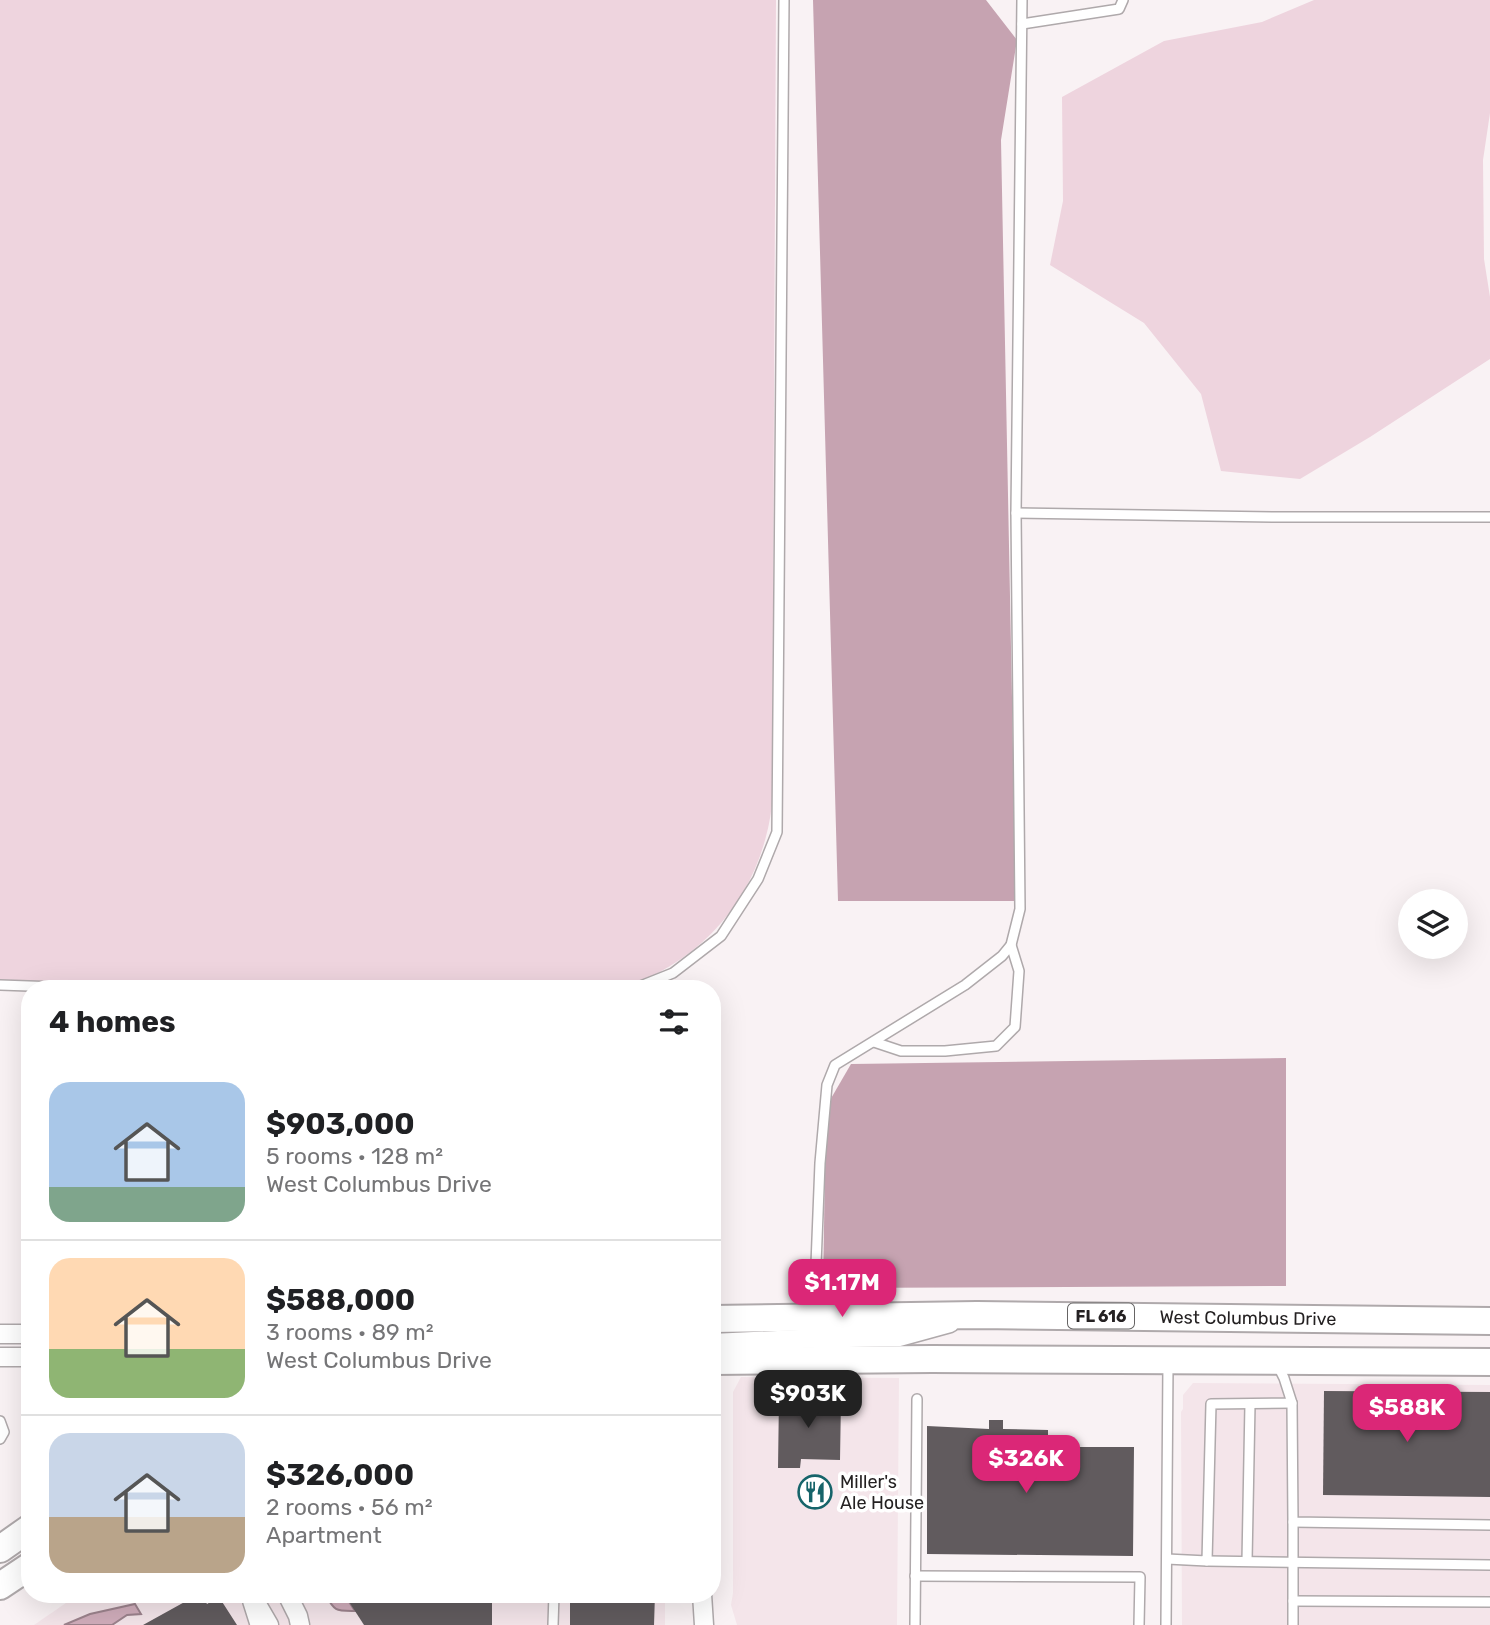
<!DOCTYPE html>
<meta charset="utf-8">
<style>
:root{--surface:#fff;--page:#f6f6f6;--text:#202124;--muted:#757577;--line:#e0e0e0;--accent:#db2777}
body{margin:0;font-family:Rubik,sans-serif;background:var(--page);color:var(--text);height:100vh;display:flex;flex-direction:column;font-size:26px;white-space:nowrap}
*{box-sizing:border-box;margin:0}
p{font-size:23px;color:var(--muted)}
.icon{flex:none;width:38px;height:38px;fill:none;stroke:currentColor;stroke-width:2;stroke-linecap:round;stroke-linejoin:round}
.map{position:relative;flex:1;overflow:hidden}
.details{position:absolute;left:21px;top:980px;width:700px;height:623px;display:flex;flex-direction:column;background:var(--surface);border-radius:28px;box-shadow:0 7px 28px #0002}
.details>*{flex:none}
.tools{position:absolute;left:1398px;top:889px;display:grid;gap:14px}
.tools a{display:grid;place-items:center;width:70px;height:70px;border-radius:50%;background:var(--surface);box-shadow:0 7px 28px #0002;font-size:35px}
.price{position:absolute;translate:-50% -60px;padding:0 16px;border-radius:14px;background:var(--accent);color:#fff;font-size:23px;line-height:46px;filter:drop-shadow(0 2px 4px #0008)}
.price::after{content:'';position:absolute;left:50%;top:42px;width:21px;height:16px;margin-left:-10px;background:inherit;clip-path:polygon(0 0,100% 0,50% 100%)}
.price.selected{background:#222;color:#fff}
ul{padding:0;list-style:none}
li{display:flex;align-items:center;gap:21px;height:175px;padding:0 28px}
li+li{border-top:2px solid var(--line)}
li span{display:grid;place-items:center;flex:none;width:196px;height:140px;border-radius:21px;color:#555}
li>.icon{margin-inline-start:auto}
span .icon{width:84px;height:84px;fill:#fffc;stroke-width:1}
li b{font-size:30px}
h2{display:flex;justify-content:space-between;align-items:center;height:84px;padding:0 28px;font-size:30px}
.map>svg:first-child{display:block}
.built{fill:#f4e5ea}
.green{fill:#eed4de}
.forest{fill:#c6a3b1}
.water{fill:#d0adbb;stroke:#9c838d;stroke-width:2}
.building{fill:#615b5e}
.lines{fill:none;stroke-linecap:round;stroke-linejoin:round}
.service-casing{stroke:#afa9ab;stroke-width:12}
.minor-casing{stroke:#afa9ab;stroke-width:21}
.primary-casing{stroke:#afa9ab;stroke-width:30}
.service{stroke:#fff;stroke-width:9}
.minor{stroke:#fff;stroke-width:18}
.primary{stroke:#fff;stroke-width:26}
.labels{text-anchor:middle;stroke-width:7;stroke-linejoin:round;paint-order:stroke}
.shield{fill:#fff;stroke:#666464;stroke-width:2}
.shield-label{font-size:16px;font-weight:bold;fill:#242122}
.street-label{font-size:18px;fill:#242122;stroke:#fff}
.poi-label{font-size:18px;fill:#242122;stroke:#fff;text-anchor:start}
</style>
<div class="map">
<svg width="1490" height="1625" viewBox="0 0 1490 1625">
<rect width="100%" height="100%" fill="#f9f2f4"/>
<g class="built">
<polygon points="741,1377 899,1378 897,1625 737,1625 731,1605 733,1593 733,1392"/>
<polygon points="1193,1383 1490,1385 1490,1625 1182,1625 1181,1412 1183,1409 1183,1395"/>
<polygon points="79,1594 665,1594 665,1625 34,1625"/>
</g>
<g class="green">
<path d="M0,0H776L772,805C761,894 705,961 620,989H257L0,981Z"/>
<polygon points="1314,0 1490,0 1490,113 1483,160 1484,259 1490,297 1490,359 1370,437 1300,479 1221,471 1201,394 1144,323 1050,265 1063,201 1062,97 1164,41 1262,22"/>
</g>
<g class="forest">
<polygon points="813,0 986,0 1017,40 1001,140 1016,901 838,901"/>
<polygon points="1286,1058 1286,1286 823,1288 826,1107 851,1064"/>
</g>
<g class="water">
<path d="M325,1594H344L355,1611C336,1611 335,1612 325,1594Z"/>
<polygon points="135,1604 141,1614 127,1615 112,1625 64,1625 90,1614"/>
</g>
<g class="building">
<polygon points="1324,1391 1490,1392 1490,1497 1323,1495"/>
<polygon points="810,1393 822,1393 822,1399 841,1399 840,1460 801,1459 800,1468 778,1468 779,1397 809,1397"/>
<polygon points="989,1420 1003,1420 1003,1429 1048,1430 1048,1447 1134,1447 1133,1556 927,1554 927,1426 989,1429"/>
<polygon points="199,1594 201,1594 207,1604 219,1597 237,1625 143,1625"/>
<polygon points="344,1594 492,1594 492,1625 364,1625"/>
<polygon points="570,1594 655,1594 654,1625 570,1625"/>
</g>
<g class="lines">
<defs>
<g id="service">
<polyline points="1022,24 1119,9 1123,0"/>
<polyline points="1016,513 1272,517 1490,517"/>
<polyline points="0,985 115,989"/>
<polyline points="633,989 673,973 721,936 758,879 777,832 784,0"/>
<polyline points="874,1042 901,1051 945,1051 996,1046 1015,1027 1019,971 1011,945"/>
<polyline points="814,1315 820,1163 827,1085 835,1065 965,985 1002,956 1011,945 1020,909 1016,513 1022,0"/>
<polyline points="1292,1403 1293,1522 1490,1525"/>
<polyline points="0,1421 4,1432 0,1439"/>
<polyline points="1293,1522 1293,1625"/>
<polyline points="1167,1559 1207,1561 1211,1404 1292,1403 1284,1378 1277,1364"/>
<polyline points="1207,1561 1490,1565"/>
<polyline points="1247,1561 1250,1404"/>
<polyline points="915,1576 1140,1577 1139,1625"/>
<polyline points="1293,1601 1490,1602"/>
<polyline points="248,1603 255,1625"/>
<polyline points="553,1625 554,1594"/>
<polyline points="915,1625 917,1399"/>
<polyline points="1166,1625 1168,1364"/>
</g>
<g id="minor">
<polyline points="0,1334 30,1334"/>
<polyline points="712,1343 799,1339 899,1337 950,1323"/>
<polyline points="0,1357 30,1357"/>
<polyline points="251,1594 269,1625"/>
<polyline points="287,1594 298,1616 300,1625"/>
<polyline points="702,1594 704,1625"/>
</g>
<g id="primary">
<path id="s1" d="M712,1319L977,1315L1490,1321"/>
<polyline points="712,1361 932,1359 1490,1362"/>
<polyline points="0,1549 30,1528"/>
<polyline points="0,1586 30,1566"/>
</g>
</defs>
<use href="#service" class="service-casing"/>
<use href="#minor" class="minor-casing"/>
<use href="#primary" class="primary-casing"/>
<use href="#service" class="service"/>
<use href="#minor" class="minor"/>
<use href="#primary" class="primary"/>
</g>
<defs>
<symbol id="restaurant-ring" viewBox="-11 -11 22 22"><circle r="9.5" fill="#fff" stroke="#16646a" stroke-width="1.5"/><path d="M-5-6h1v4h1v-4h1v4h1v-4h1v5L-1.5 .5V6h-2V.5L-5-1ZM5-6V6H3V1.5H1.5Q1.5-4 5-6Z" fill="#16646a"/></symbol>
</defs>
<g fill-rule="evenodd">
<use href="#restaurant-ring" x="796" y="1473" width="38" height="38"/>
</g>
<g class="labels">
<rect class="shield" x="1068" y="1303.5" width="66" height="25" rx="5"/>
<g class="shield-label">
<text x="1101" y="1322">FL 616</text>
</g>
<g class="street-label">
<text dy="6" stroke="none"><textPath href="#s1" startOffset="536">West Columbus Drive</textPath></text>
</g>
<g class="poi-label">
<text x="840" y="1488">Miller's<tspan x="840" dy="21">Ale House</tspan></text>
</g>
</g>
</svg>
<div class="tools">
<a><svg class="icon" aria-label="layers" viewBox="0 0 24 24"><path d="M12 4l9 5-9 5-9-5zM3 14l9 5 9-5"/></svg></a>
</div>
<b class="price" style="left:842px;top:1319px">$1.17M</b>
<b class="price selected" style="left:808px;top:1430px">$903K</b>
<b class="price" style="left:1407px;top:1444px">$588K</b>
<b class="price" style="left:1026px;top:1495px">$326K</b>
<section class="details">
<h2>4 homes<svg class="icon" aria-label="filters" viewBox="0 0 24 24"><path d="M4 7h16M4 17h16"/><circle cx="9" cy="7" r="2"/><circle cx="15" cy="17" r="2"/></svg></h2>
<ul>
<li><span style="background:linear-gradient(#a9c7e8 75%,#7fa58c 0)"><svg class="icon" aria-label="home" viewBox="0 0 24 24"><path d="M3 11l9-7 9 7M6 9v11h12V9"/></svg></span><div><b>$903,000</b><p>5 rooms · 128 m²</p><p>West Columbus Drive</p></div></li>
<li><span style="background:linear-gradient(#ffd9b3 65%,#8fb573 0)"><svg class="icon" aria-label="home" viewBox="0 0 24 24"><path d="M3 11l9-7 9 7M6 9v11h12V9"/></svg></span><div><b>$588,000</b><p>3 rooms · 89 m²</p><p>West Columbus Drive</p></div></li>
<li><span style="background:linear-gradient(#c9d6e8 60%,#b9a48a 0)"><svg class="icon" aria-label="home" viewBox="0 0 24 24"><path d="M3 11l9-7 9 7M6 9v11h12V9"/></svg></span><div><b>$326,000</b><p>2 rooms · 56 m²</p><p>Apartment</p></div></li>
</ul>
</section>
</div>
